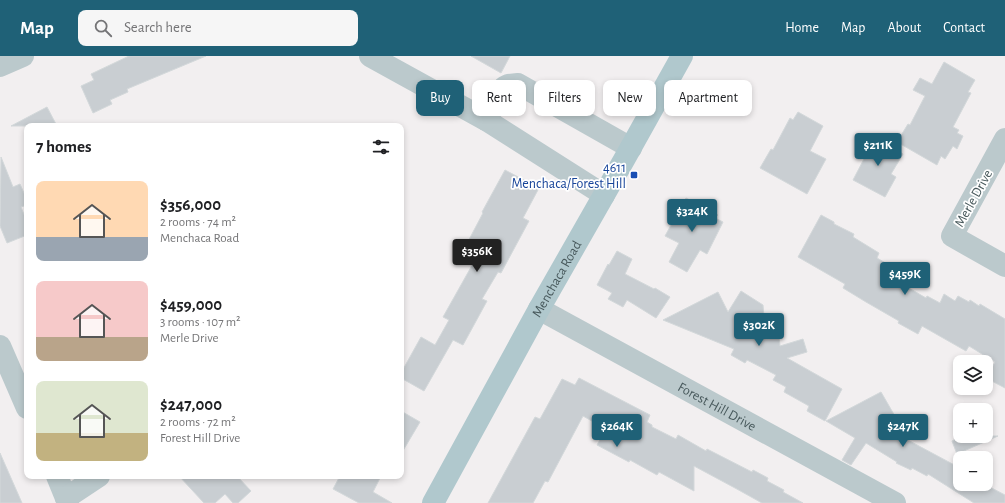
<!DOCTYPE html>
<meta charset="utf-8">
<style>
:root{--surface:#fff;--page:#f6f6f6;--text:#202124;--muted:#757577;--accent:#1f6177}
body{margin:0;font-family:"Alegreya Sans",sans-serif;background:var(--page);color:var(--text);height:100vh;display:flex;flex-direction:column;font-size:15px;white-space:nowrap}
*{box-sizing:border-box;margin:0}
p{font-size:13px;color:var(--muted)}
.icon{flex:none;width:22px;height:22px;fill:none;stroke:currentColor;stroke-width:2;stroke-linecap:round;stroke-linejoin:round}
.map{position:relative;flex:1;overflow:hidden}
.drawer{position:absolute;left:24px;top:67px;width:380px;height:356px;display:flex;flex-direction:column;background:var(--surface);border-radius:8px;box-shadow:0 2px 6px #0003}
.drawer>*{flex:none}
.guide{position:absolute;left:416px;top:24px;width:380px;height:36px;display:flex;gap:8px}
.buttons{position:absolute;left:953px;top:299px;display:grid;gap:8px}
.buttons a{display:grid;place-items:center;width:40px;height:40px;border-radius:8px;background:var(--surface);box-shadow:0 2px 6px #0003;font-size:20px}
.price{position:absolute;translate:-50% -34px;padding:0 9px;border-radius:4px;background:var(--accent);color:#fff;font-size:13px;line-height:26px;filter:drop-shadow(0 1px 2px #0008)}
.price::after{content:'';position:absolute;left:50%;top:24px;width:12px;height:9px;margin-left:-6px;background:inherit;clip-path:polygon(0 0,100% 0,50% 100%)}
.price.selected{background:#222;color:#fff}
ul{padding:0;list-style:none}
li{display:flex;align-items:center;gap:12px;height:100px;padding:0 12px}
li span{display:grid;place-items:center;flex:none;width:112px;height:80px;border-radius:8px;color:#555}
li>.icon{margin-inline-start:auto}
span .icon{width:48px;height:48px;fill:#fffc;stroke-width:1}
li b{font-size:17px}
h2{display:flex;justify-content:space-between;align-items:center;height:48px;padding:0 12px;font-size:17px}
.tag{padding:0 14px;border-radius:8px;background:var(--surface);box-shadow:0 2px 6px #0003;font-size:14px;line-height:36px}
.tag.selected{background:var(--accent);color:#fff}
header{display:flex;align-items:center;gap:24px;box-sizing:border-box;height:56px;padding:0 20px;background:var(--accent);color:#fff}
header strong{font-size:19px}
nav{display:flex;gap:22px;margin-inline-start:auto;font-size:14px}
.search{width:280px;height:36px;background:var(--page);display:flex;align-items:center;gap:10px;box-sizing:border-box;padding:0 14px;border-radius:8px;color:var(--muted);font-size:15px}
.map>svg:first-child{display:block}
.building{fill:#c9ced2;stroke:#d3d8da}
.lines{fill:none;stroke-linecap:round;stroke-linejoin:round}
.minor{stroke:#bbc9cc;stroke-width:22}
.major{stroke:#b0c8cd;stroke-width:22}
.transit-dot{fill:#1a4fb4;stroke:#fff;stroke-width:1.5}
.labels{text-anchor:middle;stroke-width:3.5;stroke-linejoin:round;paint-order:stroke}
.transit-label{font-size:14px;fill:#164399;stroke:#fff;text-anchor:end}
.street-label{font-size:14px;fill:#48595c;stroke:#fff}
</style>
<header>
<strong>Map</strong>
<div class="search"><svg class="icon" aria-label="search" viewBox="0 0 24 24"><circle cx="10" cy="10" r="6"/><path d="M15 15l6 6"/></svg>Search here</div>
<nav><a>Home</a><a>Map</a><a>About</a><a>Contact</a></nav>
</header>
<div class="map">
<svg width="1005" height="447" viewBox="0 0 1005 447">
<rect width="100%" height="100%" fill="#f2eff0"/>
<g class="building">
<polygon points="129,0 206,0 127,33 128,36 110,44 112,48 93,57 81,30 94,24 91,18"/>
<polygon points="471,0 510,0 501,17"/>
<polygon points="944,6 975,24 968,36 971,37 953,71 959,74 957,77 963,80 957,93 953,90 945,103 941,100 937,109 897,86 908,68 910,69 925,40 913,34 920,22 932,28"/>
<polygon points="47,51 57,70 11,70"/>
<polygon points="798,56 823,70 810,95 826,103 807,138 760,112 771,93 773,94 790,62 793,64"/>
<polygon points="874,81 903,98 891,118 896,121 885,141 853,124 865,101 863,100"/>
<polygon points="1,101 13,131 20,128 27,144 27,149 21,151 27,166 27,179 7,187 0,170"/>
<polygon points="505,114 539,132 523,162 529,165 501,217 498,216 482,243 487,245 463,289 453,284 424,335 401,322 401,317 421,281 435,289 449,264 443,261 475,204 469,201 470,199 463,195 483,157 482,156"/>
<polygon points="686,142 718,159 715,162 723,166 707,198 700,194 687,216 669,206 679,187 665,180"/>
<polygon points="821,159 834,166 834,168 854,178 853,181 879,197 877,202 901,216 898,220 904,224 902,228 926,242 927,240 940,247 944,238 955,245 958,240 969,246 970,244 979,250 980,248 1005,263 1005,332 986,322 995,306 969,290 966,295 922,270 918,278 898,267 899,265 866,246 843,232 845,228 798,201"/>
<polygon points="617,195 632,203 625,218 654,233 655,232 670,241 656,262 627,244 623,251 608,243 612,237 597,229 608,208 609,209"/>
<polygon points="741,235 763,249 764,261 777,260 780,290 803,283 807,296 787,302 842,333 825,365 807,355 809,350 784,336 786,331 773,324 776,319 747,304 745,307 731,299 734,293 663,264 718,236 728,256"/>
<polygon points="579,322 650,359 647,366 652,369 652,371 676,383 678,379 706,395 707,393 752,416 753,414 768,422 767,425 784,434 783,436 803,447 762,447 735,432 694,410 694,435 659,416 657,419 630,404 629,406 597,389 606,373 583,360 548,426 545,425 533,447 488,447 535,361 540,363 562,323 575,329"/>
<polygon points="881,336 907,381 904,382 960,412 960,428 984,428 1005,439 1005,447 974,447 928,418 927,420 912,412 911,414 896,407 897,406 866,387 851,409 842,404 855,382 826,365"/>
<polygon points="401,355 420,366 401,398"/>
<polygon points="962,380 998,380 957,398 952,385"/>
<polygon points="0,397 22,447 0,447"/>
<polygon points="179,420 237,420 251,435 238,447 233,447 225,438 215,447 204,447"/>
<polygon points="340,420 381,420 373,436 392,447 359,447 333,433"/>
</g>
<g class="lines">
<g class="minor">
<polyline points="370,0 486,64 604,139"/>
<polyline points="0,10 23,0"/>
<polyline points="486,64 504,31 508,29 518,28 631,92"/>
<polyline points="1005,83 952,180 1005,210"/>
<path id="s1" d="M539,253L895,447"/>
<polyline points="0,290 27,352"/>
<polyline points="57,420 68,447"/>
<polyline points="66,442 99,420"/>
</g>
<path class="major" id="s2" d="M433,447L539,253L604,139L625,102L682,0"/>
</g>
<rect class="transit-dot" x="630" y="115" width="8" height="8" rx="2"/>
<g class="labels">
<g class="transit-label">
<text x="626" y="116">4611<tspan x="626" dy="16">Menchaca/Forest Hill</tspan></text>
</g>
<g class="street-label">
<text transform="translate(973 142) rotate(-61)" y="5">Merle Drive</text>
<text dy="5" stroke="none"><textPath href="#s2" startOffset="256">Menchaca Road</textPath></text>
<text dy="5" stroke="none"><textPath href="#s1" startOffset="203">Forest Hill Drive</textPath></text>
</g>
</g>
</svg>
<div class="buttons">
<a><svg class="icon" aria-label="layers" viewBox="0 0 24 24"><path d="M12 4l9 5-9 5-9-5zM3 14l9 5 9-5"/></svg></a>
<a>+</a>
<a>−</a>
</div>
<b class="price" style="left:878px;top:111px">$211K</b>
<b class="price" style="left:692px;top:177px">$324K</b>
<b class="price selected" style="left:477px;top:217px">$356K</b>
<b class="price" style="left:905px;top:240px">$459K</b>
<b class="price" style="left:759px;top:291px">$302K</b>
<b class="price" style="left:617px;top:392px">$264K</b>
<b class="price" style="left:903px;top:392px">$247K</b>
<div class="guide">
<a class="tag selected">Buy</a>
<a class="tag">Rent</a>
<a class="tag">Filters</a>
<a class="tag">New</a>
<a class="tag">Apartment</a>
</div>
<section class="drawer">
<h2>7 homes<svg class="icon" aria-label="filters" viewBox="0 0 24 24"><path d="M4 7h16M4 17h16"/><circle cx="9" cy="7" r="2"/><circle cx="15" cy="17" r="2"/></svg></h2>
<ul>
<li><span style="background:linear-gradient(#ffd9b3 70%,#9aa5b1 0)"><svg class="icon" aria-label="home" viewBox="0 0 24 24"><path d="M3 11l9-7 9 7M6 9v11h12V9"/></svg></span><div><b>$356,000</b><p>2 rooms · 74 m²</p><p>Menchaca Road</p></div></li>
<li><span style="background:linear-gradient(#f6c9c9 70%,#b9a48a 0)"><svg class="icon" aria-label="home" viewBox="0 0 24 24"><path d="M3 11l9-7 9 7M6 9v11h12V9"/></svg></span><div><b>$459,000</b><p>3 rooms · 107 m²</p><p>Merle Drive</p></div></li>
<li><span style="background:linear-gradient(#dfe7d0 65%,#c2b280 0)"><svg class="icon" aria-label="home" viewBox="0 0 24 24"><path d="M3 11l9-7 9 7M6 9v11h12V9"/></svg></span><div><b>$247,000</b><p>2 rooms · 72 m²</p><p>Forest Hill Drive</p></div></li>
</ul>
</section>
</div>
